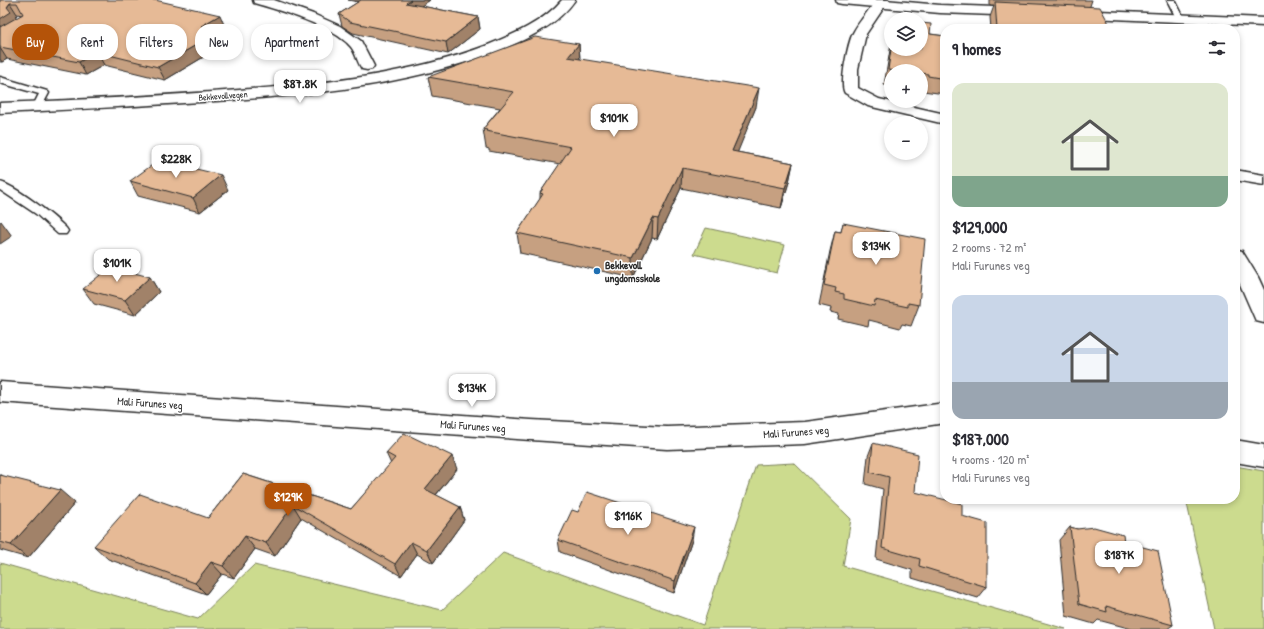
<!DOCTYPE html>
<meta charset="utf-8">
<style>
:root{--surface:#fff;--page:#f2f2f3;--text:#2b2b33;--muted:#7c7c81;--accent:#b45309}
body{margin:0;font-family:"Patrick Hand",sans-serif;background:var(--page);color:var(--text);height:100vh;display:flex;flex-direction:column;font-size:15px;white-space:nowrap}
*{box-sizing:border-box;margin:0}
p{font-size:13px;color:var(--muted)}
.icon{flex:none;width:22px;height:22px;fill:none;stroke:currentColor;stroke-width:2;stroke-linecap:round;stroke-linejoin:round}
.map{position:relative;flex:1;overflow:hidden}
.panel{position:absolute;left:940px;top:24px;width:300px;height:480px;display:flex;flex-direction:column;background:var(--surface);border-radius:16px;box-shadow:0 2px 6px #0003}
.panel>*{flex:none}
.guide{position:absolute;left:12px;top:24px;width:380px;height:36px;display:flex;gap:8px}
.fabs{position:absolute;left:884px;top:12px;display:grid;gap:8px}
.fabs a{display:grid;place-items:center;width:44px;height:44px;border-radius:50%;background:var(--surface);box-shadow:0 2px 6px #0003;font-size:20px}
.price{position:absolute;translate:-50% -34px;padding:0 9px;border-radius:8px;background:#fff;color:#222;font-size:13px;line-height:26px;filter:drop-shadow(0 1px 2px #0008)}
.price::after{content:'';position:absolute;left:50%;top:24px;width:12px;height:9px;margin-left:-6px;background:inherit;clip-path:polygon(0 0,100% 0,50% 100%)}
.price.current{background:var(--accent);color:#fff}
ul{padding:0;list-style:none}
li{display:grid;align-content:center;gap:8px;height:212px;padding:0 12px}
li span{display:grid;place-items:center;height:124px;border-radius:12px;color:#555}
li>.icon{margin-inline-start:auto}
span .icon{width:72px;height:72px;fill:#fffc;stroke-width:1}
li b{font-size:17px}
h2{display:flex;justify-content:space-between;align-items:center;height:48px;padding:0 12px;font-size:17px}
.pill{padding:0 14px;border-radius:16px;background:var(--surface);box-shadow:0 2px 6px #0003;font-size:14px;line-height:36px}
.pill.current{background:var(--accent);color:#fff}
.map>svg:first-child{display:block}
.green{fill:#ccdb8e;stroke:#7c835c}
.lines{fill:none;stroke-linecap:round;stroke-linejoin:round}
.service-casing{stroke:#2b2b2b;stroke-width:3}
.minor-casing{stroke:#2b2b2b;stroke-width:3}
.secondary-casing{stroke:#2b2b2b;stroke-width:3}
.service{fill:#fff;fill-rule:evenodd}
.minor{fill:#fff;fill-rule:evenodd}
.secondary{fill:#fff;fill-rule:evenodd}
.wall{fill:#c6a081;stroke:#2b2b2b;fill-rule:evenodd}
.shaded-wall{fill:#a18269;stroke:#2b2b2b}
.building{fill:#e6ba96;stroke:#2b2b2b}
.poi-dot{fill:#1f6fb2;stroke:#fff;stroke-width:1.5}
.labels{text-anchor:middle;stroke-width:3;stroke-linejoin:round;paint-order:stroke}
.far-street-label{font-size:9px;fill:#2b2b2b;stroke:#fff}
.poi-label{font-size:11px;font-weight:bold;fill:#2b2b2b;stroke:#fff;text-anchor:start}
.street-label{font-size:11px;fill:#2b2b2b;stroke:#fff}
</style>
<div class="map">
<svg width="1264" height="629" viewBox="0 0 1264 629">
<rect width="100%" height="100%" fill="#fff"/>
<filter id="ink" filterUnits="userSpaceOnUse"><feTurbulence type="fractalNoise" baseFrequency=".025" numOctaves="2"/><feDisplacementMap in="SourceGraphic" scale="8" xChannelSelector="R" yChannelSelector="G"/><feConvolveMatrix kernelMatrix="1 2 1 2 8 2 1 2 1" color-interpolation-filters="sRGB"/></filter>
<g filter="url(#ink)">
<g class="green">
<polygon points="706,228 785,245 777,273 694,254"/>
<polygon points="794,463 851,519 843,566 1066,629 0,629 0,563 198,619 254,565 442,610 503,553 703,625 756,465"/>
<polygon points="1235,466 1264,471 1264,629 1214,629 1186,499 1235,499"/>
</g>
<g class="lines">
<defs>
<g id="service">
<polygon points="1167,0 1175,0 1184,18 1183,20 1177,20"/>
<polygon points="0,77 47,91 49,93 41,108 35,108 33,106 39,94 0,83"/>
<path d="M0,182C16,186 54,216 66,228L68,231L66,234H58L36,214L0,190Z"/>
</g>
<g id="minor">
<path d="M253,0H274L313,14L340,26L361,41L374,66L372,69L367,70L362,69C357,62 356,53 351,47C335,27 279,10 254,3Z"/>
<path d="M562,0H575C557,26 527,39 498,51C398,89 290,97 184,103C123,107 61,110 0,113V103C80,100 159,96 239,90C323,84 408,75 488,45C515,34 543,22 562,0Z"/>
<path d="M876,0H889L866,34L858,69V88L879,99L945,114V124L868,106L845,93C839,85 848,43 853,33C859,21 869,11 876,0Z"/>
<polygon points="1235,170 1264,175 1264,185 1235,180"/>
<polygon points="1235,249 1242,251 1258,277 1264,290 1264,323 1256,321 1235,273"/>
<polygon points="0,382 531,420 667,427 805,422 945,403 945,423 805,444 667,449 531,440 0,402"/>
<polygon points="1235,440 1264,445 1264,467 1235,462"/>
</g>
<g id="secondary">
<polygon points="836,0 885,0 940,5 1022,8 1027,9 1029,12 1027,15 1022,16 940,13 842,4 837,3"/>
<polygon points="1075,10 1264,18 1264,26 1070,17 1068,14 1070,11"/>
</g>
</defs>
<use href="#service" class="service-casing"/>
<use href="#minor" class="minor-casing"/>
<use href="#secondary" class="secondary-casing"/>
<use href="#service" class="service"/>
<use href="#minor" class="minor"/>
<use href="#secondary" class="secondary"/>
</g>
<g class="wall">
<path d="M0,0L225,27L220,30H222L227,43L165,80L104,65L86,75L7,59L2,62H0ZM17,14L22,15L15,19Z"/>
<polygon points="348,0 430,0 421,6 478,17 480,29 448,54 353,33 342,26 339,14 358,2"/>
<polygon points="990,0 1092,0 1090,6 1112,29 991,29 990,17 994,6 990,6"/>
<polygon points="930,34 945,36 945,94 923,91 923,89 921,89 921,71 891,71 891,86 884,85 890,50 891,44 891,49 921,49"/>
<polygon points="579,44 580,59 756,107 737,152 793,163 789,182 781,208 681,188 657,239 652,238 633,278 520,253 517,233 540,199 540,193 560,164 489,151 489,149 486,148 483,129 500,108 432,96 428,77"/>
<polygon points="130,181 228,190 200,212 138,196"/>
<polygon points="843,223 919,305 911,326 902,324 900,328 869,320 868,326 838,319 839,314 830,312 831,308 819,305 830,251 835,231 841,232"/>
<polygon points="150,277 159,292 135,315 94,304 83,289"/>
<polygon points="873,443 915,492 962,516 987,587 978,598 912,578 912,570 876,559 883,489 865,484 868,456"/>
<polygon points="386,453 457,469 436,495 460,507 464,520 433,563 417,554 401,576 301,518 275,556 255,549 234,578 222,574 206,594 108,559 94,546 208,518 243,474 351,509 391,464"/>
<polygon points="0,475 75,503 28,558 0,550"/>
<polygon points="578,512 692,540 674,593 560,552 558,540"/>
<polygon points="1070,527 1124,542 1173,625 1167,629 1132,629 1098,620 1094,624 1066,616 1059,540"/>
</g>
<g class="shaded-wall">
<polygon points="411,0 430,0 408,15 406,3"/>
<polygon points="10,3 17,14 15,19 0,35 0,19"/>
<polygon points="220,15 225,27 206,38 201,26"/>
<polygon points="478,17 480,29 448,54 446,42"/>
<polygon points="222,30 227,43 165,80 158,67"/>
<polygon points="579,44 580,62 568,57"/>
<polygon points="0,48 7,59 2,62 0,59"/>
<polygon points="97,52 104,65 86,75 79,62"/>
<polygon points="759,88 756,107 730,171 732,151"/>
<polygon points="793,163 789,182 781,208 785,188"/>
<polygon points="682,168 681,188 657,239 658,219"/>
<polygon points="221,175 228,190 200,212 193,198"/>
<polygon points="653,218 652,238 633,278 633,258"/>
<polygon points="1,221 12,236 0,244 0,222"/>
<polygon points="150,277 159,292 135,315 125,300"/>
<polygon points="452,456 457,469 430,502 425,489"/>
<polygon points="60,490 75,503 28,558 11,545"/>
<polygon points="293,505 301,518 275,556 266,543"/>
<polygon points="460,507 464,520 433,563 427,550"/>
<polygon points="694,527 692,540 674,593 675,581"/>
<polygon points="245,536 255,549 234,578 223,566"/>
<polygon points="411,542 417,554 401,576 395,564"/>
<polygon points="211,562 222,574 206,594 195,583"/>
</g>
<g class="building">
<polygon points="0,0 155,0 220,15 201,26 222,30 158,67 97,52 79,62 0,47 0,27 23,14 17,3 10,3 7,7 11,12 0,19"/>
<polygon points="361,0 411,0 406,3 478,17 446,42 350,22 339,14"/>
<polygon points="995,2 1100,7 1112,29 997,29"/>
<polygon points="921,23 931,24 930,34 945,36 945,79 928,76 928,74 921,73 921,71 898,71 888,70 891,49 921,49"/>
<polygon points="535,37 579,44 568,57 759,88 732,151 793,163 785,188 682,168 658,219 653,218 633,258 517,233 543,194 540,193 571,147 486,131 487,130 483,129 514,92 428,77"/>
<polygon points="159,160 221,175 193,198 130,181"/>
<polygon points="843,223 925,239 919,305 908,303 908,307 875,300 874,306 844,299 844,294 835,292 836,288 824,285 835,231 841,232"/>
<polygon points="110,267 150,277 125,300 83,289"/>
<polygon points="404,433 452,456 425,489 460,507 427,550 411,542 395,564 293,505 266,543 245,536 223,566 211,562 195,583 94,546 140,494 208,518 243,474 351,509 395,458 386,453"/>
<polygon points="873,443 918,454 915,492 962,504 962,516 987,523 987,587 919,566 920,559 882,548 889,477 870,472"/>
<polygon points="0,475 60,490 11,545 0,542"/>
<polygon points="587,492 694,527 675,581 558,540 572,510 578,512"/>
<polygon points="1070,527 1077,529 1094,527 1123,535 1124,542 1158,551 1173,625 1106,606 1107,612 1079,604"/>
</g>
</g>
<circle class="poi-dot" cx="597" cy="271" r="4"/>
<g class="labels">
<g class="far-street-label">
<text transform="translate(223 96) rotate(-4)" y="3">Bekkevollvegen</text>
</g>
<g class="poi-label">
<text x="605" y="269">Bekkevoll<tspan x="605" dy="13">ungdomsskole</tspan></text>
</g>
<g class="street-label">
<text transform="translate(150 403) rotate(4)" y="4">Mali Furunes veg</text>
<text transform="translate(473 426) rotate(4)" y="4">Mali Furunes veg</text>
<text transform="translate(796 432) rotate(-4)" y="4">Mali Furunes veg</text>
</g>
</g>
</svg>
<div class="fabs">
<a><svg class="icon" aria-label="layers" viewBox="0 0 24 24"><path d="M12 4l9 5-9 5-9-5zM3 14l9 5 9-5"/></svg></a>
<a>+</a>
<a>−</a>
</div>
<b class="price" style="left:300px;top:104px">$87.8K</b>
<b class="price" style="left:614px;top:138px">$101K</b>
<b class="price" style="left:176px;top:179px">$228K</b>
<b class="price" style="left:876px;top:266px">$134K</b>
<b class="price" style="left:117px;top:283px">$101K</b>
<b class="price" style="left:472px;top:408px">$134K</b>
<b class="price current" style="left:288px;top:517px">$129K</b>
<b class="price" style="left:628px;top:536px">$116K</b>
<b class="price" style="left:1119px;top:575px">$187K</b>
<div class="guide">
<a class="pill current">Buy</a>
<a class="pill">Rent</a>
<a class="pill">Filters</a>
<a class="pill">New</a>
<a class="pill">Apartment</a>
</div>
<section class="panel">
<h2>9 homes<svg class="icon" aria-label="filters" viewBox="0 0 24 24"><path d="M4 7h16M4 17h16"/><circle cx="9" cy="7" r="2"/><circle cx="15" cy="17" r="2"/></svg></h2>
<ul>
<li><span style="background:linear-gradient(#dfe7d0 75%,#7fa58c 0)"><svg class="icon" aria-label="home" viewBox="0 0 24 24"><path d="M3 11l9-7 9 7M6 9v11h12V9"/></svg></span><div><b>$129,000</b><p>2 rooms · 72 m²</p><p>Mali Furunes veg</p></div></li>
<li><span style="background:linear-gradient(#c9d6e8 70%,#9aa5b1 0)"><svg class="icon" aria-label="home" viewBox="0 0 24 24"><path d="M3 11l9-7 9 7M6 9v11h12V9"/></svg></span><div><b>$187,000</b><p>4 rooms · 120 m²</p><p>Mali Furunes veg</p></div></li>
</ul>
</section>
</div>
